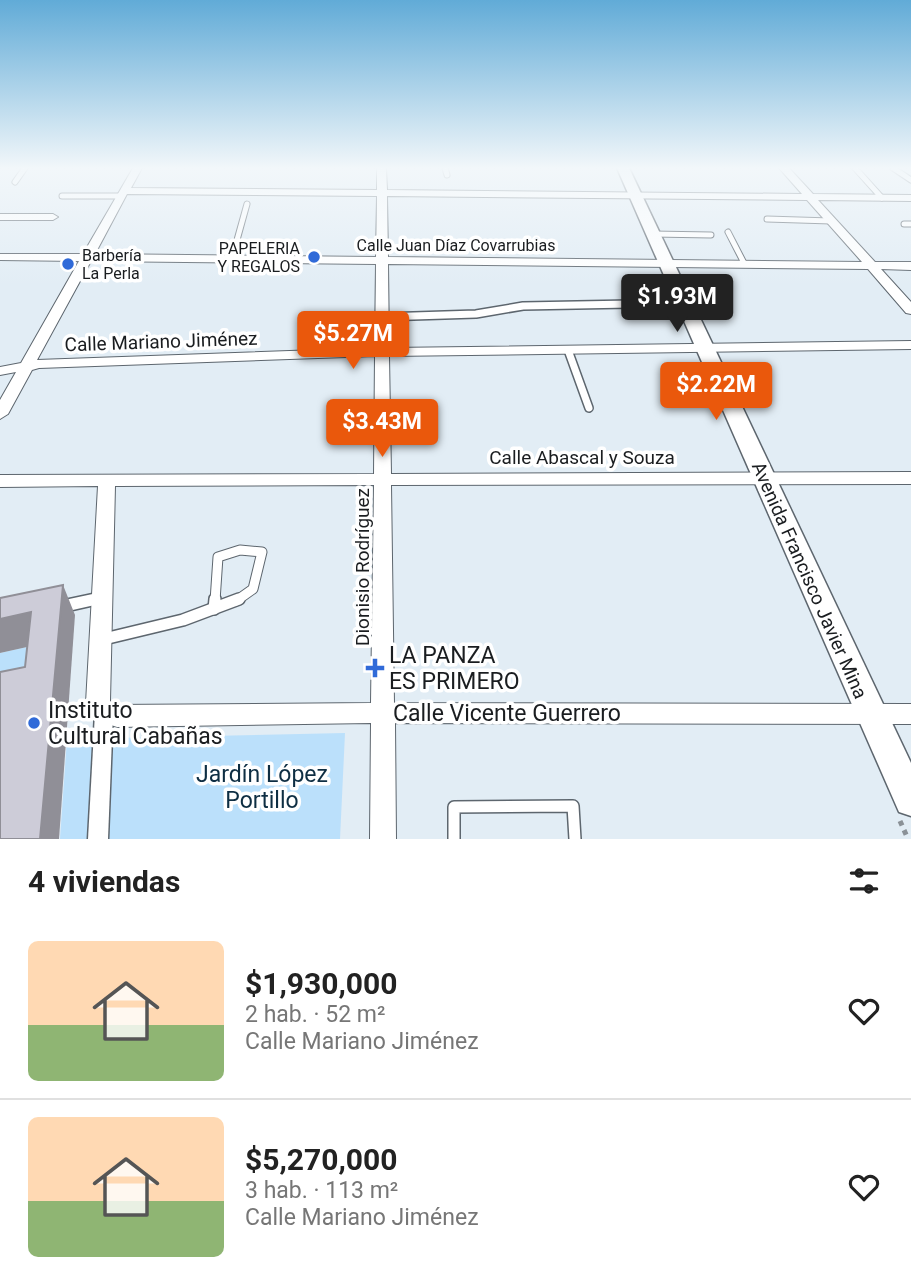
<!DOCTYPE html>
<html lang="es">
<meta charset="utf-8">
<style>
:root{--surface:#fff;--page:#f6f6f6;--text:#222;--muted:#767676;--line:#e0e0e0;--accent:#ea580c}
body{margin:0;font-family:Roboto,sans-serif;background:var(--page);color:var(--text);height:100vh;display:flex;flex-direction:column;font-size:26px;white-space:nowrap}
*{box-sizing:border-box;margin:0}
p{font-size:23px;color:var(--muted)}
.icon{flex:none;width:38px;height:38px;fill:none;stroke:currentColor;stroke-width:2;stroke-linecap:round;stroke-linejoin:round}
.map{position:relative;height:839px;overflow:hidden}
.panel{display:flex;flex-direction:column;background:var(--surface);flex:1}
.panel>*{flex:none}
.price{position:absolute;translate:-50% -60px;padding:0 16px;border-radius:7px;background:var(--accent);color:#fff;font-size:23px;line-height:46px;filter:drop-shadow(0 2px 4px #0008)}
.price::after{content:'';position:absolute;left:50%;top:42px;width:21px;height:16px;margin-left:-10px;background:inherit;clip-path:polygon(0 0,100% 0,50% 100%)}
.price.on{background:#222;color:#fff}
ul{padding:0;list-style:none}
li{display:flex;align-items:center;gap:21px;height:175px;padding:0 28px}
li+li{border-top:2px solid var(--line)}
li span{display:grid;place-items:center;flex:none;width:196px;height:140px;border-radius:10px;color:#555}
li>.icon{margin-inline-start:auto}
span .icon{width:84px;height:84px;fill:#fffc;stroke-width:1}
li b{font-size:30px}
h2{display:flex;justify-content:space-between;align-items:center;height:84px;padding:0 28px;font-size:30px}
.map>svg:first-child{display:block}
.green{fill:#bbe0fb}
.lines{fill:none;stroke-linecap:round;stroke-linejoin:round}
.service-far3-casing{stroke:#5d666e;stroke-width:7}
.service-far2-casing{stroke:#5d666e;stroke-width:10}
.service-far1-casing{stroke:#5d666e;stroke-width:11}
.service-casing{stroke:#5d666e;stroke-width:14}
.pedestrian-casing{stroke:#5d666e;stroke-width:3}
.minor-casing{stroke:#5d666e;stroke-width:2}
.secondary-casing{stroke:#5d666e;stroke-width:3}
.path{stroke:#8a9197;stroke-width:5;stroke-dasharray:5 5;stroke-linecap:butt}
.service-far3{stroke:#fff;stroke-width:5}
.service-far2{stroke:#fff;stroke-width:7}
.service-far1{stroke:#fff;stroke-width:9}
.service{stroke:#fff;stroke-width:11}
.pedestrian{fill:#fff;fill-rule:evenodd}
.minor{fill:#fff;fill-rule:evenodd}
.secondary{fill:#fff;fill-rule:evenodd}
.shaded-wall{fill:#908f97}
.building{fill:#cdccd8;stroke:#908f97;stroke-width:2}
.poi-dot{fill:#306ad8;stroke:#fff;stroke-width:2.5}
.labels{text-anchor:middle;stroke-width:7;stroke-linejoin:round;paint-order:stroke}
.far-street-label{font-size:16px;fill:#1a1d20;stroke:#fff}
.far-poi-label{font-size:16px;fill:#1a1d20;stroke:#fff;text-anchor:end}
.street-label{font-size:19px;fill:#1a1d20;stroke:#fff}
.near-poi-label{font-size:23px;fill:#1a1d20;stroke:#fff;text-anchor:start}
.near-street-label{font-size:23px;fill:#1a1d20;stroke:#fff}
.near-park-label{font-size:23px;fill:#0e2e43;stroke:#fff}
</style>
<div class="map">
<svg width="911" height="839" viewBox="0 0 911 839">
<rect width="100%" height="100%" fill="#e2edf5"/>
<g class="green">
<polygon points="45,643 0,707 0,653"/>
<polygon points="345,733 340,839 60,839 67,739"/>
</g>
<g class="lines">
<defs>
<g id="service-far3">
<polyline points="445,168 447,175"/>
<polyline points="855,168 882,198"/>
<polyline points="893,168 911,180"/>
<polyline points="15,182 25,168"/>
<polyline points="62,196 122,196"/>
<polyline points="767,219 831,221"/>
<polyline points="904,224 911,224"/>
<polyline points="728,232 744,263"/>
<polyline points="653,234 711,235"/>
<polyline points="232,258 247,204"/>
</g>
<g id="service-far2">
<polyline points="382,317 476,314 523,306 684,303"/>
<polyline points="568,350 589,408"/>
</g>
<polyline id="service-far1" points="215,601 218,557 240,550 262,552 253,589 236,601"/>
<g id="service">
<polyline points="214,609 215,599"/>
<polyline points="104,639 183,620 239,599"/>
<polyline points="454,839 454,807 573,806 575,839"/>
</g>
<g id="pedestrian">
<polygon points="102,592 108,594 110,598 108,602 55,614 49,612 47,608 49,604 55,602"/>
<polygon points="104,705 110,707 113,713 108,839 88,839 95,713 98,707"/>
</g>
<g id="minor">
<path d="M133,168H142L131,188L377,190V168H386L387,190L802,194L779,168H789L813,194L911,195V201L818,200L875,262H911V270L881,269L911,302V314L906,313L868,269L388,264L389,348L911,341V349L389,356L391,474L911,472V484L391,485L394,703L911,704V724L395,723L396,839H370L371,723L117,727L96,720L86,703L98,486L0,487V475L374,474L375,356L39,368L32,370L8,414L0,419V400L16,372L0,375V367L21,363L79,261L0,260V254H83ZM127,194L377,196L376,257L95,254ZM387,196L807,200L862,262L388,257ZM91,261L376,264L375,348L37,360ZM374,485L371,703L112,705L110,701L115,486Z"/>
<polygon points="0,214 53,214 58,217 53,220 0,220"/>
</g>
<polygon id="secondary" points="617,168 629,168 911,763 911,816 899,812"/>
</defs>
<use href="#service-far3" class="service-far3-casing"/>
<use href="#service-far2" class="service-far2-casing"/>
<use href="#service-far1" class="service-far1-casing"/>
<use href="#service" class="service-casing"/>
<use href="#pedestrian" class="pedestrian-casing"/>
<use href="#minor" class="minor-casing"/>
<use href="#secondary" class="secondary-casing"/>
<polyline class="path" points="900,821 908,839"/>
<use href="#service-far3" class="service-far3"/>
<use href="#service-far2" class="service-far2"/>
<use href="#service-far1" class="service-far1"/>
<use href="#service" class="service"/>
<use href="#pedestrian" class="pedestrian"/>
<use href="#minor" class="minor"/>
<use href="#secondary" class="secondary"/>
</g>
<g class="shaded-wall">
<polygon points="63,585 75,615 59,839 40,839"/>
<polygon points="31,612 45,643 0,653 0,619"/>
</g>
<polygon class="building" points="63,585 40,839 0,839 0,672 25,667 31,612 0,619 0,598"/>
<linearGradient id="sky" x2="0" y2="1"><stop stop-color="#61abd7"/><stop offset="0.59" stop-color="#f2f7fa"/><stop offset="1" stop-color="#f2f7fa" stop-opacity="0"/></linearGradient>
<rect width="911" height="285" fill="url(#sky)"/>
<g class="poi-dot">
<circle cx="314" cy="257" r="7"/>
<circle cx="68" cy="264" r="7"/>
<path d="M371.5 657.5h7v7h7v7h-7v7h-7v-7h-7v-7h7z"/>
<circle cx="34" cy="723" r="7"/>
</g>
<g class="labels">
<g class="far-street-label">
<text x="456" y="251">Calle Juan Díaz Covarrubias</text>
</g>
<g class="far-poi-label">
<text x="300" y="254">PAPELERIA<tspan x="300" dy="18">Y REGALOS</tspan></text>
<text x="82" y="261" text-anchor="start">Barbería<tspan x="82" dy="18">La Perla</tspan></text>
</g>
<g class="street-label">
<text transform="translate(161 341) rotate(-2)" y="7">Calle Mariano Jiménez</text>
<text x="582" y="464">Calle Abascal y Souza</text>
<text transform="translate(362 567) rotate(-90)" y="7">Dionisio Rodríguez</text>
<text transform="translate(810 580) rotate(66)" y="7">Avenida Francisco Javier Mina</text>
</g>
<g class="near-poi-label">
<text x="389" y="663">LA PANZA<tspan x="389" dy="26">ES PRIMERO</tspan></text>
<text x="48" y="718">Instituto<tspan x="48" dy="26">Cultural Cabañas</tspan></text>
</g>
<g class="near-street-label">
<text x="507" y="721">Calle Vicente Guerrero</text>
</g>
<g class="near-park-label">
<text x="262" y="782">Jardín López<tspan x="262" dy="26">Portillo</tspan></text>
</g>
</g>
</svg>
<b class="price on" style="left:677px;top:334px">$1.93M</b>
<b class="price" style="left:353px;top:371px">$5.27M</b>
<b class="price" style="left:716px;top:422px">$2.22M</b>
<b class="price" style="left:382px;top:459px">$3.43M</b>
</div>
<section class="panel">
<h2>4 viviendas<svg class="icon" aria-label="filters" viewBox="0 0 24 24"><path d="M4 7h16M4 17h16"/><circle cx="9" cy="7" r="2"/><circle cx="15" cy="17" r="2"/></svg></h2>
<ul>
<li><span style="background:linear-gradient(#ffd9b3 60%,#8fb573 0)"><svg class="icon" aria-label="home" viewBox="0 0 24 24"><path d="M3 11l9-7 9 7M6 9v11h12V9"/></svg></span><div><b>$1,930,000</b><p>2 hab. · 52 m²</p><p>Calle Mariano Jiménez</p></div><svg class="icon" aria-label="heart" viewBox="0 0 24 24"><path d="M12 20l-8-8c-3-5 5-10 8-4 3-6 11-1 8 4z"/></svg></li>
<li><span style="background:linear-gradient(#ffd9b3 60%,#8fb573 0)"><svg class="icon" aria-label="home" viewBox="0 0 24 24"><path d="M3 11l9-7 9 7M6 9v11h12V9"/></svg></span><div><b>$5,270,000</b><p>3 hab. · 113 m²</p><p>Calle Mariano Jiménez</p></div><svg class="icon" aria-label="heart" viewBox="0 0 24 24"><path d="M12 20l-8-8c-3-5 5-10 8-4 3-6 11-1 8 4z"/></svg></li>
</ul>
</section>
